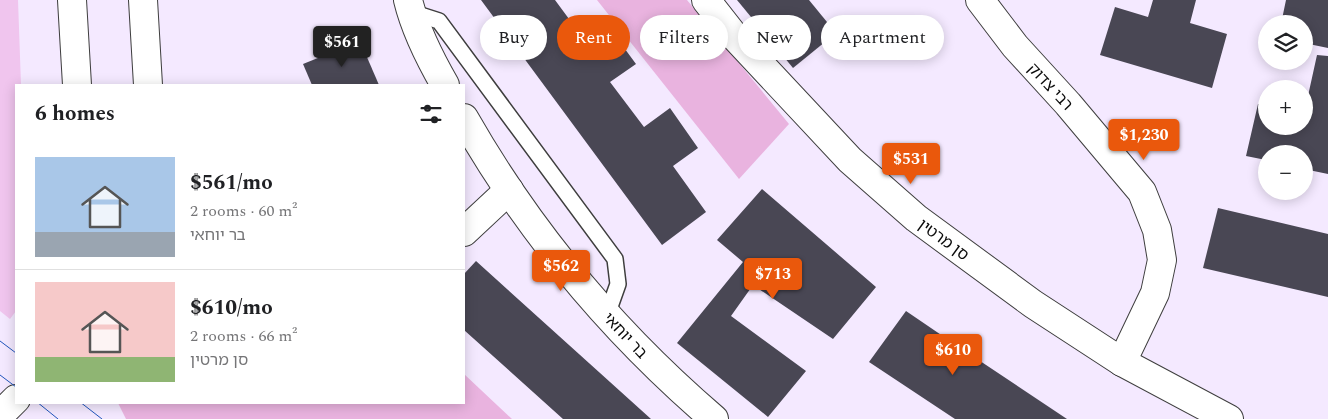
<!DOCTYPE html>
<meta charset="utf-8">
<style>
:root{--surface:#fff;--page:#f2f2f2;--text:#202124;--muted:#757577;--line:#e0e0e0;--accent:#ea580c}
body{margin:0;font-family:Spectral,"Noto Sans Hebrew",serif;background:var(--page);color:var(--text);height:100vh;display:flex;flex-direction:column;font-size:19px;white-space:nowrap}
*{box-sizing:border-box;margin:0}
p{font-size:16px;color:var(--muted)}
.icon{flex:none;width:28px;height:28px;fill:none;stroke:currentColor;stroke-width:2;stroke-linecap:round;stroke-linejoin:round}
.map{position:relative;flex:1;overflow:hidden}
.sheet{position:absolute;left:15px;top:84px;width:450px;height:320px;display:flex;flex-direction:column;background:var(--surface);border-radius:0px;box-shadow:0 2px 12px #0003}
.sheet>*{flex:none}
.top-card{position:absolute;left:480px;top:15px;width:475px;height:45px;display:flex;gap:10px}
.buttons{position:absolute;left:1258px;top:15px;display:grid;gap:10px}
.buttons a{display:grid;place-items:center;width:55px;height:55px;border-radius:50%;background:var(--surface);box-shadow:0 2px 12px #0003;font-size:25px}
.price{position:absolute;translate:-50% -42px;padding:0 11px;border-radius:5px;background:var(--accent);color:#fff;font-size:16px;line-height:32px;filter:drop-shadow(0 1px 2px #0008)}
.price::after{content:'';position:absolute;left:50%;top:30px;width:15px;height:11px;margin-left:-8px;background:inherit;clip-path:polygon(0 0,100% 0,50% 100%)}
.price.current{background:#222;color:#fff}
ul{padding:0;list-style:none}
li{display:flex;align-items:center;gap:15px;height:125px;padding:0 20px}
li+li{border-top:1px solid var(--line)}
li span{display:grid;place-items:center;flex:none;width:140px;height:100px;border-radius:0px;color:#555}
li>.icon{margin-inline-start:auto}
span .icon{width:60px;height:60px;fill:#fffc;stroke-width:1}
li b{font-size:21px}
h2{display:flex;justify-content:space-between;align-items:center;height:60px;padding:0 20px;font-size:21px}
.tag{padding:0 18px;border-radius:22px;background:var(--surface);box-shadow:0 2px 12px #0003;font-size:18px;line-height:45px}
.tag.current{background:var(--accent);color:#fff}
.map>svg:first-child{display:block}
.green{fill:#e9b3df}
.pitch{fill:#f0c5ee}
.building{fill:#494754}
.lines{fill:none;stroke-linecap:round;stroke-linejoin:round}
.lane-casing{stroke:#3e3e3e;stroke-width:18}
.street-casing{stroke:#3e3e3e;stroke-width:30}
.lane{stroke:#fff;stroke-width:15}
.street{stroke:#fff;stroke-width:28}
.tram{stroke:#2156bd;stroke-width:1}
.labels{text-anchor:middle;stroke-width:5;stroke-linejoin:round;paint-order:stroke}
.street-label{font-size:16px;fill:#0b0b0b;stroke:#fff}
</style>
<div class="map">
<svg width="1328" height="419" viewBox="0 0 1328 419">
<rect width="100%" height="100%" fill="#f4e9ff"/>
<g class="green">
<polygon points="597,0 687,0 789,124 739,179"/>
<polygon points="464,374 512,419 126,419 118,403 464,402"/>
</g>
<polygon class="pitch" points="0,0 18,0 21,85 16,85 16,311 10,319 0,311"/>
<g class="building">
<polygon points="481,0 555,0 586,42 608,26 636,64 610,82 644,127 670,108 698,148 673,166 706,212 662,245"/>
<polygon points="737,0 809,0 836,33 793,68"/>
<polygon points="1153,0 1196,0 1190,23 1227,34 1212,88 1100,55 1115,7 1148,17"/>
<polygon points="1286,0 1328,0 1328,48 1304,43 1304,24 1281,24"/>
<polygon points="360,41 379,85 312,85 303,64"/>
<polygon points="1317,55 1328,56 1328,174 1304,169 1304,154 1266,154 1266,160 1246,156 1258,104 1266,105 1266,126 1304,126 1304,114"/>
<polygon points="762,189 876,287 833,339 753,285 731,316 806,371 768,417 677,343 743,262 717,240"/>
<polygon points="1218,208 1328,234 1328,297 1203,268"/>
<polygon points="476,261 610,382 651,419 563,419 464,330 464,274"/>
<polygon points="906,311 953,343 1067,419 955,419 869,362"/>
</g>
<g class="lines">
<defs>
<polyline id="lane" points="411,12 439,21 615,259 618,284 607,315"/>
<g id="street">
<polyline points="72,0 77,85"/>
<polyline points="143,0 148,85"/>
<path d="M408,0C415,29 430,59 445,85"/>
<polyline points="706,0 735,37 850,160 916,218 1033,304 1122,362 1229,419"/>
<polyline points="980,0 1015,46 1068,104 1142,192 1157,230 1162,260 1155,293 1122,362"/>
<path d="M464,118C529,232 615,334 714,419"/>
<polyline points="464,232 509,190"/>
<polyline points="0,415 16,399"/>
</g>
</defs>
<use href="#lane" class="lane-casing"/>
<use href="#street" class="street-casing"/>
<use href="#lane" class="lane"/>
<use href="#street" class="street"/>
<g class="tram">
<polyline points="0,341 16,353"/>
<polyline points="0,375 16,387"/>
<polyline points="37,402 58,419"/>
<polyline points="80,402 102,419"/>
</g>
</g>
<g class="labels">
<g class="street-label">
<text transform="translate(1051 86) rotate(47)" y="6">רבי צדוק</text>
<text transform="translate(944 239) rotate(36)" y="6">סן מרטין</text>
<text transform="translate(626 335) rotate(47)" y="6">בר יוחאי</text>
</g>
</g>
</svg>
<div class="buttons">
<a><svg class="icon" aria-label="layers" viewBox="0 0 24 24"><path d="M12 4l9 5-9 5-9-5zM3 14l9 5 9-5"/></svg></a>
<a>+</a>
<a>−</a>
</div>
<b class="price current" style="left:342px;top:68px">$561</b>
<b class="price" style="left:1144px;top:161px">$1,230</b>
<b class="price" style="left:911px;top:185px">$531</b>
<b class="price" style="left:561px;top:292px">$562</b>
<b class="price" style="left:773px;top:300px">$713</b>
<b class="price" style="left:953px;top:376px">$610</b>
<div class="top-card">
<a class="tag">Buy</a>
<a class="tag current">Rent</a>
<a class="tag">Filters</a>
<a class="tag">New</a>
<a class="tag">Apartment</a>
</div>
<section class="sheet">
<h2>6 homes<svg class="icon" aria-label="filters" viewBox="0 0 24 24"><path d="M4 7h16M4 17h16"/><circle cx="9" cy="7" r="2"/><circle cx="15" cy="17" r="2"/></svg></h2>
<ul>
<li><span style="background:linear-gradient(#a9c7e8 75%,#9aa5b1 0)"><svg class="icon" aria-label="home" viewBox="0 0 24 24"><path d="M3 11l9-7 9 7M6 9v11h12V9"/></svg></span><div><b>$561/mo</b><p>2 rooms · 60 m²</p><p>בר יוחאי</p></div></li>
<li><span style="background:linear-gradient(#f6c9c9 75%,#8fb573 0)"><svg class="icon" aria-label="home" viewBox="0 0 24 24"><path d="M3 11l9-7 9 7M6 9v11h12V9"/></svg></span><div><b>$610/mo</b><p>2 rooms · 66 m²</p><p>סן מרטין</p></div></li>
</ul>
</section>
</div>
